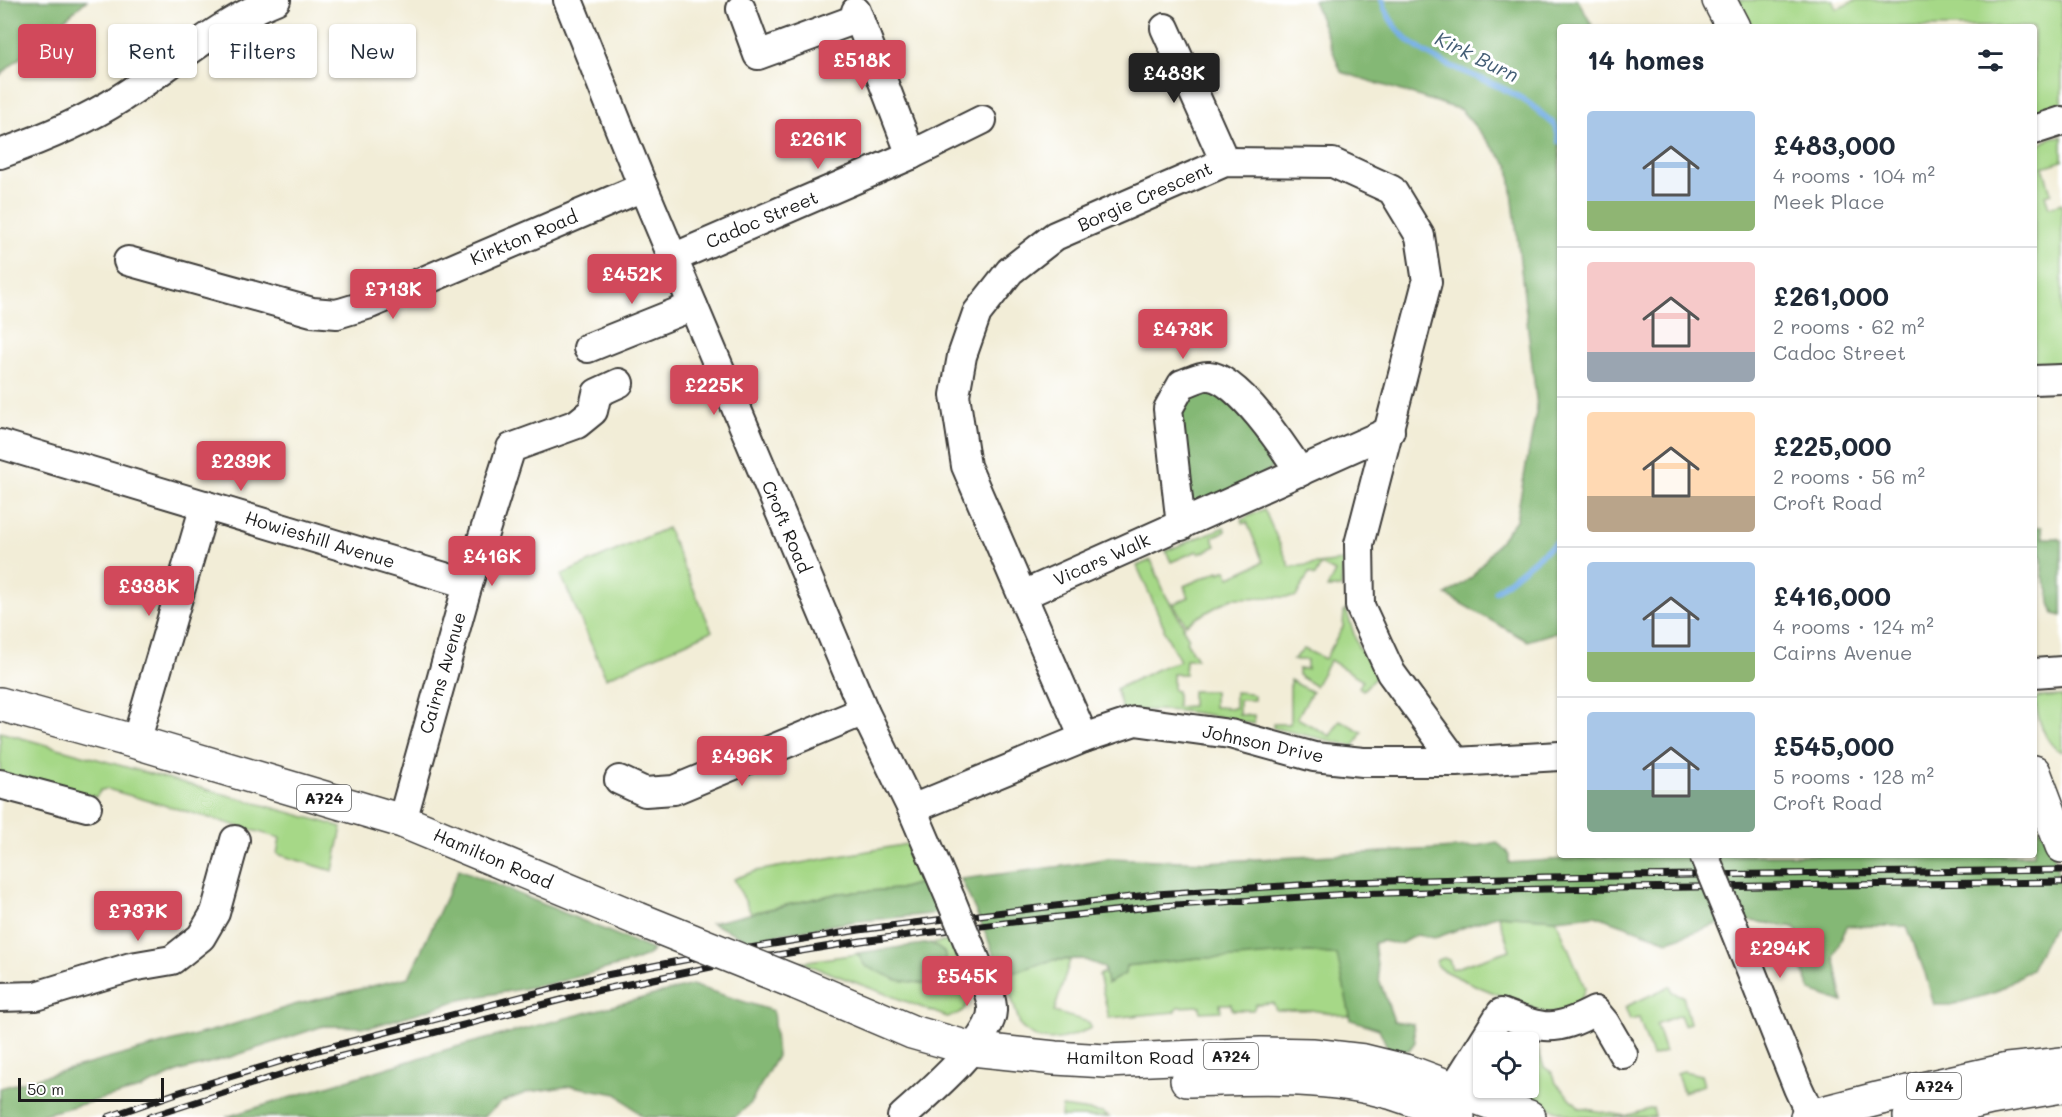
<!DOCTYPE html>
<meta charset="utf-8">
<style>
:root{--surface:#fff;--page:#f2f2f3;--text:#1f2937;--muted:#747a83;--line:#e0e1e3;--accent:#d1495b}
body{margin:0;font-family:Mali,sans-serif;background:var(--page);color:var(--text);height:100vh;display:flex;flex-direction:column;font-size:22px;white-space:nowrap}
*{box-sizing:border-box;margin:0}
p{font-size:20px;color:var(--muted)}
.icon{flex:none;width:33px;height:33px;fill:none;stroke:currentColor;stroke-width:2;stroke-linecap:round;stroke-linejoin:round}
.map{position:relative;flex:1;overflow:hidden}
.side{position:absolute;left:1557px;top:24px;width:480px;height:834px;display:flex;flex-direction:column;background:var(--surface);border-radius:6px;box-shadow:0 2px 4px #0004}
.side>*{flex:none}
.guide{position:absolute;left:18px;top:24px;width:570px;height:54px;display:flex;gap:12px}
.fabs{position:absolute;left:1473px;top:1032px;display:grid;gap:12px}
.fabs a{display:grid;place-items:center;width:66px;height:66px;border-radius:6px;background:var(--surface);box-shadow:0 2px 4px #0004;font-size:30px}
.scale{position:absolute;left:18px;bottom:15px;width:146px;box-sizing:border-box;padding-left:6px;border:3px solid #1c1c1c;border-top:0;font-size:16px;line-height:21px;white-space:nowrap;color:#1c1c1c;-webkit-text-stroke:4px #fff;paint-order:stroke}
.price{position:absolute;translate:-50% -51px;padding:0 14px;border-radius:6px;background:var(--accent);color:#fff;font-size:20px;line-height:39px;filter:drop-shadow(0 2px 3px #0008)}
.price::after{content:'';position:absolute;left:50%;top:36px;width:18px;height:14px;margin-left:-9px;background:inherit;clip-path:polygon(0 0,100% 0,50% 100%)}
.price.active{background:#222;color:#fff}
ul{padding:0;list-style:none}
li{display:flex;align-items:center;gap:18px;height:150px;padding:0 30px}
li+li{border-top:2px solid var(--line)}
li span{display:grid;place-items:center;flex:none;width:168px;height:120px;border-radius:6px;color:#555}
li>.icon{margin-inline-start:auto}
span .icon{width:72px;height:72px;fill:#fffc;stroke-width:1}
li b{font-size:26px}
h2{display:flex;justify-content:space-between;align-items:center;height:72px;padding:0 30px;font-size:26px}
.pill{padding:0 21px;border-radius:6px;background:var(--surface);box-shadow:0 2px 4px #0004;font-size:21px;line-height:54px}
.pill.active{background:var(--accent);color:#fff}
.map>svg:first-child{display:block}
.green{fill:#a6d887;stroke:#617a52;stroke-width:1.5}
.forest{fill:#84b874;stroke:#506a48;stroke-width:1.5}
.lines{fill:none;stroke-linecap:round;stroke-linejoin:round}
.stream{stroke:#74afe5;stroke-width:6}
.minor-casing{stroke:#3c3b38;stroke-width:32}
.major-casing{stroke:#3c3b38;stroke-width:36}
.minor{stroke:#fff;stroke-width:28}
.major{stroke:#fff;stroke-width:33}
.rail-casing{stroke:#1c1c1c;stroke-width:7}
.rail{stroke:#fff;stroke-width:4.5;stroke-dasharray:14;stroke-linecap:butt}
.minor-bridge-casing{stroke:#3c3b38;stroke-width:32;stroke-linecap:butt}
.major-bridge-casing{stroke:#3c3b38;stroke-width:36;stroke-linecap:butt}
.minor-bridge{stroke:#fff;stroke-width:28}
.major-bridge{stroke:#fff;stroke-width:33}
.labels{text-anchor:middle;stroke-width:6;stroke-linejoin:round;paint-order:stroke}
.shield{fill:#fff;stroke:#606060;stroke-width:1.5}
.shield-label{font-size:16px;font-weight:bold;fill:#1c1c1c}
.street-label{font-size:18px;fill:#1c1c1c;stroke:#fff}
.water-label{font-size:20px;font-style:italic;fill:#445e76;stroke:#fff}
</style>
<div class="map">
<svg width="2062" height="1117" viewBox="0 0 2062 1117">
<rect width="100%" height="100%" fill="#fff"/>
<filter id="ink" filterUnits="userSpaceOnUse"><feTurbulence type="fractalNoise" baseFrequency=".0167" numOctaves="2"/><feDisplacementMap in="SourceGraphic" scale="12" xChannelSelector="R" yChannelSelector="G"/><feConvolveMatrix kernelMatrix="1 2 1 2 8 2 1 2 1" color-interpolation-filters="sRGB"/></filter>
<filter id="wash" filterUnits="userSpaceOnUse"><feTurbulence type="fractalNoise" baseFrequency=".008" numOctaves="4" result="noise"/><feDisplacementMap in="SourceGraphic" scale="24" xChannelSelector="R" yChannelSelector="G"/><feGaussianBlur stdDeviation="1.35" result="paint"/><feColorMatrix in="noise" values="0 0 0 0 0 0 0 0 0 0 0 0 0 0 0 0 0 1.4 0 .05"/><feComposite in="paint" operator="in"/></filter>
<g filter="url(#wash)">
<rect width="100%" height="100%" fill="#f2edd7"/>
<g class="green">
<polygon points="1738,0 1833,0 1837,9 1857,0 2062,0 2062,106 2054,107 2034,116 2034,27 1751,27"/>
<polygon points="2062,136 2062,161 2043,167 2051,193 2045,195 2049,207 2062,203 2062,364 2034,365 2034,147 2053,137"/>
<polygon points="1264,509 1290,567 1343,561 1341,588 1327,588 1335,572 1321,565 1315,576 1309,573 1296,597 1232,598 1186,624 1173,604 1189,597 1184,586 1219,571 1220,573 1226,570 1230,577 1263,562 1247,522 1243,524 1241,520"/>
<polygon points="1224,527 1226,531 1212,537 1216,546 1199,554 1197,551 1171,562 1166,551"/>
<polygon points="667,528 712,631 606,678 561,575"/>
<path d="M1151,560L1166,596L1184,626L1182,627L1189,638L1186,641L1197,659H1186L1185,674H1173V690L1177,691V707L1192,706V691H1214V707L1235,708V692L1250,693L1254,696V700H1239V715H1254V724C1207,714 1172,706 1123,712L1116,689L1164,666L1180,661L1164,631V627L1137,566Z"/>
<polygon points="1346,609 1358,647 1378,675 1363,690 1359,687 1363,680 1330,660 1315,686 1298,675 1298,669 1307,669 1307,660 1293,660 1304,649 1325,659 1343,627 1344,612"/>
<polygon points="1290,680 1312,692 1297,718 1330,736 1340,720 1362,732 1354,746 1273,728 1273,724 1290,724"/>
<path d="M2062,696V752C2045,745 2038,718 2035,701L2037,697Z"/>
<polygon points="0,732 342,827 333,871 277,854 280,838 107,789 101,790 96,797 0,773"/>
<polygon points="907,844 920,861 927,881 899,889 839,893 751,913 734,879 756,871"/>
<path d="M1498,915L1556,919L1585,988C1581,1006 1566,1016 1547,1013C1535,1011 1523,1004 1512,1000C1487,990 1462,981 1439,968L1436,964L1437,960L1444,958L1449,960L1452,969L1510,950Z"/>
<path d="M949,941C959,964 989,1011 947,1017L801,962Z"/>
<polygon points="1320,945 1353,952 1359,1018 1311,1010 1276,1010 1273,1003 1256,1004 1253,1010 1232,1010 1231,1004 1220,1004 1221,1011 1200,1012 1200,1006 1178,1007 1175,1012 1109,1018 1099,975 1115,967"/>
<path d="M1052,960H1070L1054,1012L1089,1022L1091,1028C1067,1039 1042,1048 1021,1027L1001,966L1015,972Z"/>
<polygon points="1670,986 1672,992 1683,996 1690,1023 1684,1025 1680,1015 1656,1024 1665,1052 1652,1056 1639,1018 1630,1020 1625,1007"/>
<polygon points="1509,1033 1535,1041 1544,1067 1553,1073 1556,1083 1580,1108 1625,1116 1653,1108 1655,1117 1574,1117 1501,1090 1498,1088 1528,1088 1528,1042 1495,1042 1497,1037"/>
<polygon points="1683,1071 1701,1075 1704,1085 1683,1092 1677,1073"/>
<polygon points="1062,1107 1103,1113 1109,1117 1061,1117"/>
</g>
<g class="forest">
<polygon points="0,0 87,0 0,75"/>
<polygon points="1313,0 1578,0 1593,27 1560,27 1560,631 1527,641 1446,595 1472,577 1516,520 1537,407 1509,166 1461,110 1341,72"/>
<polygon points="1211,383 1266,439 1274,466 1255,481 1204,503 1187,501 1178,418 1187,393"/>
<polygon points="2034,527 2042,527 2043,538 2057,538 2062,541 2062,616 2054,614 2050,603 2049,591 2042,574 2042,558 2034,547"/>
<path d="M2040,826C2044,834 2050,843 2053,851C2059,872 2062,904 2062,926L2052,929L2031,969L1993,993L1951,1005H1934L1925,973L1907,926H1847L1834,956L1843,1002L1811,991L1793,947L1802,944L1795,927L1743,920L1718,924L1668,941L1595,915L1556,919L1498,915L1435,938L1416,935L1400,944L1381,941L1374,943L1379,979L1394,1021L1413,1024L1415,1042L1409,1050L1389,1051L1379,1029L1351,1020L1337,955L1309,952L1237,958H1199L1126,966L1125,974L1107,984L1104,967L1082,959L1052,960L1015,972L997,964L986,934L961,879L1071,865L1109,858L1207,862L1473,847L1497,842L1509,854V863L1622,855H2034V847Z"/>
<polygon points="459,869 653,950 647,956 632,962 554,983 460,1000 371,1027 323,1026 231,1057 180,1071 140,1089 33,1117 0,1117 0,1088 222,1028 294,1005 409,977"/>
<polygon points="927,881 940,913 850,922 748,940 711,923 839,893 899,889"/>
<polygon points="931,943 945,953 946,977 926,984 897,980 865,966 857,953"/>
<polygon points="692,985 773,1011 777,1056 750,1104 735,1117 643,1117 617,1094 572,1086 528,1092 502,1102 483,1117 226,1117 452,1048"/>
</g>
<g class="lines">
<g class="stream">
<path d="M1382,0C1403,71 1498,70 1543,115C1548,119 1554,123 1556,128C1558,132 1559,138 1560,142"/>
<polyline points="1496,591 1560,539"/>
</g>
</g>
</g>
<g filter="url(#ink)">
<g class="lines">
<defs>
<g id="minor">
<polyline points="568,0 643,187 864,711 912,809 951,900"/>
<polyline points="741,9 758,55 859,18"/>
<polyline points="856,11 911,155"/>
<polyline points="1165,28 1225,162"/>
<polyline points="2034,130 2062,121"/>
<path d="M0,154C42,139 84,122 121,98C173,65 218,23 276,0"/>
<polyline points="673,258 911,155 982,120"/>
<polyline points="128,261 312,312 337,314 370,304 643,187"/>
<polyline points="588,348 693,306"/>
<polyline points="2034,380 2062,379"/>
<polyline points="0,444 468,584"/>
<path d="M1181,526L1168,409L1182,384C1190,382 1201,375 1209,376C1238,378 1285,449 1300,472"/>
<polyline points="1023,595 1390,431"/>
<polyline points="2034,673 2062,671"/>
<polyline points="1084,738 966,466 955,395 962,356 977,313 1010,271 1055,236 1225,162 1333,163 1392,190 1420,236 1427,282 1359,544 1360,606 1391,673 1456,762"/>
<polyline points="136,742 205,505"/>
<polyline points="619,780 645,792 674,790 864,711"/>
<polyline points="0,784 87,807"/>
<polyline points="912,809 1084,738 1135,721 1230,734 1314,757 1363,762 1456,762 1560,756"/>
<polyline points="402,821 468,584 511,448 577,424 593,411 597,393 619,383"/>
<polyline points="1729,916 1798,1088 1811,1116"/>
<polyline points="0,997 36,996 131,967 172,960 201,937 215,913 235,840"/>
<path d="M1454,1088L1501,1013C1544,1029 1553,1033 1595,1011L1605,1023L1623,1054"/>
<path d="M902,1117C924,1097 991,1041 992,1011C993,998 983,979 978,966"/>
</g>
<g id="major">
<polyline points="1719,0 1733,27"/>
<polyline points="0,704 136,742 402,821 638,919"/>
<polyline points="2034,772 2062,846"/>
<polyline points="797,983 912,1032 972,1049 1055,1058 1106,1061 1261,1054 1312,1055 1364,1061 1409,1072 1529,1117"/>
<path d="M1187,1080C1255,1078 1327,1074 1393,1093C1415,1100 1437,1109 1458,1117"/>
<polyline points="1807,1117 1877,1099 2007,1070 2062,1064"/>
<polyline points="1910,1117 1991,1098 2062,1086"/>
</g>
</defs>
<use href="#minor" class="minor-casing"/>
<use href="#major" class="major-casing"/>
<use href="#minor" class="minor"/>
<use href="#major" class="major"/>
<defs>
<g id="rail">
<polyline points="108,1117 180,1092 318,1050 601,976 731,951 859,930 937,920 1156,894 1348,882 1546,877 2062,870"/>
<polyline points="149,1117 323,1061 600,990 735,962 861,941 1013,922 1159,906 1350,894 1546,889 2062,882"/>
</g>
</defs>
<use href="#rail" class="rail-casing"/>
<use href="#rail" class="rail"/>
<defs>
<g id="minor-bridge">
<polyline points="1704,855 1729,916"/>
<polyline points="951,900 978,966"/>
</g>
<polyline id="major-bridge" points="638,919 797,983"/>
</defs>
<use href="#minor-bridge" class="minor-bridge-casing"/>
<use href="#major-bridge" class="major-bridge-casing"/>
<use href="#minor-bridge" class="minor-bridge"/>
<use href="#major-bridge" class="major-bridge"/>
</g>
</g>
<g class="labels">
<g class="shield">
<rect x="297" y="785" width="54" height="26" rx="4.5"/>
<rect x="1204" y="1043" width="54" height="26" rx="4.5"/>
<rect x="1907" y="1073" width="54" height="26" rx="4.5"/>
</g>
<g class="shield-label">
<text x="324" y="804">A724</text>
<text x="1231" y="1062">A724</text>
<text x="1934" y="1092">A724</text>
</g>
<g class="street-label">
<text transform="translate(1145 197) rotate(-24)" y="6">Borgie Crescent</text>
<text transform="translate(762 220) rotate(-23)" y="6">Cadoc Street</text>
<text transform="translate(524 238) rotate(-23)" y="6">Kirkton Road</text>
<text transform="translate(786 527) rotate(67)" y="6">Croft Road</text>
<text transform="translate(320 540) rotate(17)" y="6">Howieshill Avenue</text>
<text transform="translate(1102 560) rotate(-24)" y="6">Vicars Walk</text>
<text transform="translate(443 673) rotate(-74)" y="6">Cairns Avenue</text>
<text transform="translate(1263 744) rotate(12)" y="6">Johnson Drive</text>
<text transform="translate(493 859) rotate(23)" y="6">Hamilton Road</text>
<text x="1130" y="1064">Hamilton Road</text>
</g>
<g class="water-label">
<text transform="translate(1477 57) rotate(26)" y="7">Kirk Burn</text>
</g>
</g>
</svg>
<div class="fabs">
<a><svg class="icon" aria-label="locate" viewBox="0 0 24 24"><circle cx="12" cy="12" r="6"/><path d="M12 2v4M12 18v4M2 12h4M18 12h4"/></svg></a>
</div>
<div class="scale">50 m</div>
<b class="price" style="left:862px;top:91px">£518K</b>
<b class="price active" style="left:1174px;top:104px">£483K</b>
<b class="price" style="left:818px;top:170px">£261K</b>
<b class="price" style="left:632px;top:305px">£452K</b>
<b class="price" style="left:393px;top:320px">£713K</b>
<b class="price" style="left:1183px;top:360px">£473K</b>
<b class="price" style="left:714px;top:416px">£225K</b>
<b class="price" style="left:241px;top:492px">£239K</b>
<b class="price" style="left:492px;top:587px">£416K</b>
<b class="price" style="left:149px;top:617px">£338K</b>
<b class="price" style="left:742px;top:787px">£496K</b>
<b class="price" style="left:138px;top:942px">£737K</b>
<b class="price" style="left:1780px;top:979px">£294K</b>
<b class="price" style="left:967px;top:1007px">£545K</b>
<div class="guide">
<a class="pill active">Buy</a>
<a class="pill">Rent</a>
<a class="pill">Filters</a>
<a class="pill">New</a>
</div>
<section class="side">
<h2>14 homes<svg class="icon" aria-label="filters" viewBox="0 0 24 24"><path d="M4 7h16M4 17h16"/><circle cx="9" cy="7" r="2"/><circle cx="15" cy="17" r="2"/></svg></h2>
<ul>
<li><span style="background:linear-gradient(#a9c7e8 75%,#8fb573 0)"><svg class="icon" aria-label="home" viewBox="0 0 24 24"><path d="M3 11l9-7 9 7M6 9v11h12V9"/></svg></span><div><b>£483,000</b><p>4 rooms · 104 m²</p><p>Meek Place</p></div></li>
<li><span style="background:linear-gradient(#f6c9c9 75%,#9aa5b1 0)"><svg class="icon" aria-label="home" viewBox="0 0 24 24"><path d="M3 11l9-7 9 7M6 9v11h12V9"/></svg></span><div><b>£261,000</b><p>2 rooms · 62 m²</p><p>Cadoc Street</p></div></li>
<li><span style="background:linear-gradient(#ffd9b3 70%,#b9a48a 0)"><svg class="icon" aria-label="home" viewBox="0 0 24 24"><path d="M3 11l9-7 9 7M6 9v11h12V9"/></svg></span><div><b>£225,000</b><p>2 rooms · 56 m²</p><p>Croft Road</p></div></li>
<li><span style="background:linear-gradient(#a9c7e8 75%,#8fb573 0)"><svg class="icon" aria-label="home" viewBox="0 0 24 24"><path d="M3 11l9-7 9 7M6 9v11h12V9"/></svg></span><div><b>£416,000</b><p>4 rooms · 124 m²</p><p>Cairns Avenue</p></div></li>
<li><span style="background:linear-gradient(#a9c7e8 65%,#7fa58c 0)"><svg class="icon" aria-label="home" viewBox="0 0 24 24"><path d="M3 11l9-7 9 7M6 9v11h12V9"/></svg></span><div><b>£545,000</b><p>5 rooms · 128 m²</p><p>Croft Road</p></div></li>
</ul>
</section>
</div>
